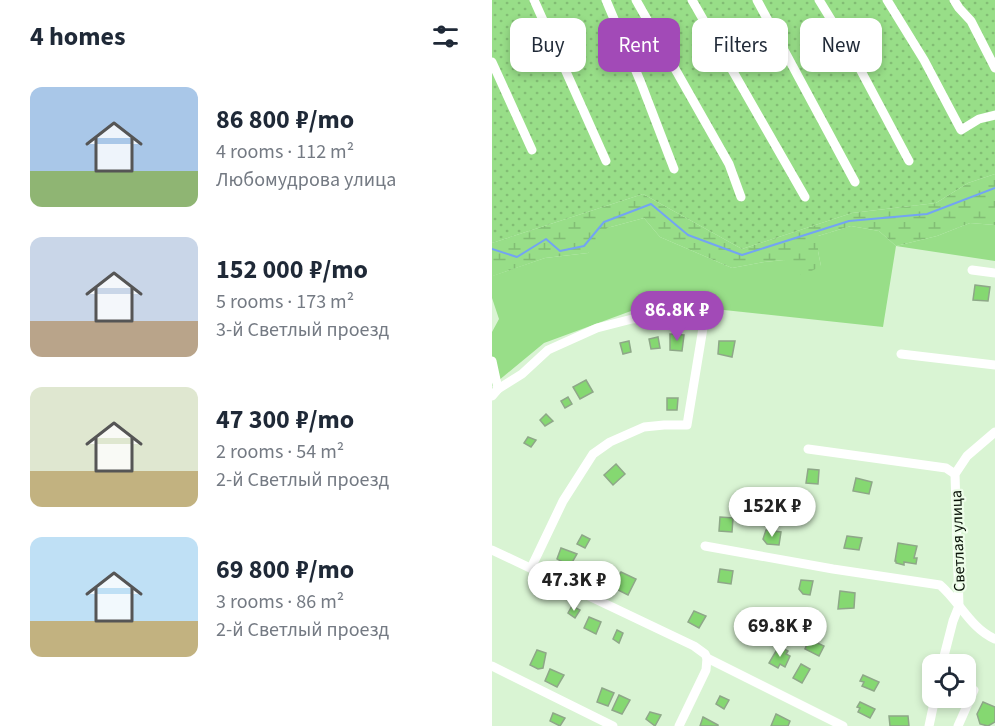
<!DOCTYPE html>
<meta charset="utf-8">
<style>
:root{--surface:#fff;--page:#f6f6f7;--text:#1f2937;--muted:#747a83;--accent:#a24ab7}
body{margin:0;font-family:"Source Sans 3",sans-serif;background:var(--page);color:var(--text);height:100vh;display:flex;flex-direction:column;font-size:22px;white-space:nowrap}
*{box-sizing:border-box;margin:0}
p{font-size:20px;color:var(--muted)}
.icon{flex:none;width:33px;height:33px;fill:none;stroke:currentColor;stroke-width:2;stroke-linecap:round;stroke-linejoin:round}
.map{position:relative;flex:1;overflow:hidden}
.sheet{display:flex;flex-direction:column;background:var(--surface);width:492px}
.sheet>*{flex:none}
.banner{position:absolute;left:18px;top:18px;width:394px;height:54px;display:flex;gap:12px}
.buttons{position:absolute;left:430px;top:654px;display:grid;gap:12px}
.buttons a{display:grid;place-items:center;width:54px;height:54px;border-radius:12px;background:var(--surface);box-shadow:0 3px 9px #0003;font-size:30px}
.price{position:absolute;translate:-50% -51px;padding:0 14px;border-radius:21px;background:#fff;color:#222;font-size:20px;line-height:39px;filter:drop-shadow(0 2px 3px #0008)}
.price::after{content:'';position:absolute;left:50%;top:36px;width:18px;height:14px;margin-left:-9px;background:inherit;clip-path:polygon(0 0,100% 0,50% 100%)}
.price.active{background:var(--accent);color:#fff}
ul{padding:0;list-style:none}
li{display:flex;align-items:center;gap:18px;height:150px;padding:0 30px}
li span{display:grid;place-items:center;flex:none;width:168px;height:120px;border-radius:12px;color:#555}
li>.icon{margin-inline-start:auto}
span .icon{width:72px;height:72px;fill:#fffc;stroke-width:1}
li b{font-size:26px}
h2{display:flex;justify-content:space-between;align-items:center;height:72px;padding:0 30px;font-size:26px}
.tag{padding:0 21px;border-radius:12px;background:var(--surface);box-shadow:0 3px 9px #0003;font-size:21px;line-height:54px}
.tag.active{background:var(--accent);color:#fff}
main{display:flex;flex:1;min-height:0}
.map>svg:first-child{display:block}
.grass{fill:#98de88}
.wetland{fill:url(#wetland-marsh)}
.garden{fill:url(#garden-dots)}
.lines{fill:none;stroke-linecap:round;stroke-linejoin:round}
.stream{stroke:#73a4f3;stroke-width:2}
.building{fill:#85d871;stroke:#8ea788;stroke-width:1.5}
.minor{stroke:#fff;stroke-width:9}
.labels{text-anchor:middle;stroke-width:4.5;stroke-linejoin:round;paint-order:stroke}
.street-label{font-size:16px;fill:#071005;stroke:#edfde9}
</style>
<main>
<section class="sheet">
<h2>4 homes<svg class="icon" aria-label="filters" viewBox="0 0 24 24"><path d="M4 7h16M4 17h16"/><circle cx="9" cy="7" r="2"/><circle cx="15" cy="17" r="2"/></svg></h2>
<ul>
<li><span style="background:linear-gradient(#a9c7e8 70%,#8fb573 0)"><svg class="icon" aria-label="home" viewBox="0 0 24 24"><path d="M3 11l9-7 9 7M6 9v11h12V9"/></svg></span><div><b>86 800 ₽/mo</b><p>4 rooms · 112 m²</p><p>Любомудрова улица</p></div></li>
<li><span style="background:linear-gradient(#c9d6e8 70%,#b9a48a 0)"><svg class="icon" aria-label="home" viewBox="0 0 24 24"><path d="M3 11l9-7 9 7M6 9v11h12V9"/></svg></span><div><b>152 000 ₽/mo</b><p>5 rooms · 173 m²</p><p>3-й Светлый проезд</p></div></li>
<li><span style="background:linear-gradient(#dfe7d0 70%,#c2b280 0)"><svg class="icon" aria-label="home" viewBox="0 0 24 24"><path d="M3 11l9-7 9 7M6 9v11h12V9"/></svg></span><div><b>47 300 ₽/mo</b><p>2 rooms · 54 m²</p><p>2-й Светлый проезд</p></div></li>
<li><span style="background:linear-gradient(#bfe0f5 70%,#c2b280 0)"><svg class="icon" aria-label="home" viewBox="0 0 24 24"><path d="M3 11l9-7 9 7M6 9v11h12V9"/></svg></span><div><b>69 800 ₽/mo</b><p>3 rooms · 86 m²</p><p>2-й Светлый проезд</p></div></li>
</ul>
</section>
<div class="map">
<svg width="503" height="726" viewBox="0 0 503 726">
<defs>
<pattern id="wetland-marsh" width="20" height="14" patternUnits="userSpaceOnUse" patternTransform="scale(1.5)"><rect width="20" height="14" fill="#98de88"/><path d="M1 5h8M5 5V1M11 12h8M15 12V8" fill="none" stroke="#82bd74"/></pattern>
<pattern id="garden-dots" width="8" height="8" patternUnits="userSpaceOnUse" patternTransform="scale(1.5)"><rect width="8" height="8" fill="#98de88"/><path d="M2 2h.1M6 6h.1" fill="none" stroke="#82bd74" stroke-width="1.8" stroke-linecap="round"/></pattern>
</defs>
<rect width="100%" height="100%" fill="#d9f4d3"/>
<polygon class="grass" points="152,218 168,237 240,268 272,262 292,260 329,266 326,251 326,236 359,226 387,231 404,246 445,236 478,223 503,225 503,261 404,246 391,327 204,307 139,311 52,343 0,386 0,332 7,319 0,298 0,276 53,258 96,253 115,228"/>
<polygon class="wetland" points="503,174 503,225 478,223 445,236 404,246 387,231 359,226 326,236 326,251 329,266 310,276 292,260 272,262 240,268 168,237 152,218 115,228 110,243 96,253 53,258 1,276 0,279 0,243 151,194 250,249 360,213 444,203 476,183"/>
<polygon class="garden" points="0,0 503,0 503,174 476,183 444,203 360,213 250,249 151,194 0,243"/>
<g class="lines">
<polyline class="stream" points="0,249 25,257 54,239 68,251 92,246 112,222 159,204 196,235 250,255 357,221 435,214 503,188"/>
</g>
<g class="building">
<polygon points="483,285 498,287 496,301 481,300"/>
<polygon points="178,334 192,335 190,351 178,350"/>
<polygon points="166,337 168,348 159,349 157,339"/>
<polygon points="137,341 139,352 131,354 128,343"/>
<polygon points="227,341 243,341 240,357 226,354"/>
<polygon points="94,380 101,392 88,399 81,387"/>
<polygon points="76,397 80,404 73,408 69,401"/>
<polygon points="175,398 186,398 185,410 175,410"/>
<polygon points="54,414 61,421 53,426 48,420"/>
<polygon points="36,437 44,440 39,447 32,443"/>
<polygon points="124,464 133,474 121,485 112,475"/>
<polygon points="316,469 327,470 326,484 314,483"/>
<polygon points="364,478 380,482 377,494 361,491"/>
<polygon points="228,517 241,518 240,532 227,531"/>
<polygon points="274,530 289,532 287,545 275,544 271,539"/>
<polygon points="90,535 98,539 93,548 85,544"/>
<polygon points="355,536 370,538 367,550 352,548"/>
<polygon points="406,543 425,546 422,558 425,558 424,564 412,562 412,565 404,563 404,561 403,561"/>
<polygon points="69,548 85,554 78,566 65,559"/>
<polygon points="228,569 241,571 239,584 226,582"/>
<polygon points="122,572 127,575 129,572 144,579 136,595 116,585"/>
<polygon points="309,580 321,581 318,595 311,594 307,589"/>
<polygon points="348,591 363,593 362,608 346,609"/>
<polygon points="80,606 88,610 83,618 76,613"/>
<polygon points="202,611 214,616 207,628 196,622"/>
<polygon points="97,617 109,622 104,634 92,628"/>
<polygon points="125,630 131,633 127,643 121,639"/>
<polygon points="317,639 332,646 327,656 313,649"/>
<polygon points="287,646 296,651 294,654 298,656 293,667 288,664 286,668 277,663"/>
<polygon points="45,650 54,653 51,668 46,669 38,665"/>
<polygon points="309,664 318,669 310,683 301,678"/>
<polygon points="58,669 72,675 65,687 53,681"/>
<polygon points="371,675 387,682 382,691 370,686 372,682 368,681"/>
<polygon points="110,688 122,693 116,706 105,702"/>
<polygon points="127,695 138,700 130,714 120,710"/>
<polygon points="228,696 237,700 232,709 224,704"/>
<polygon points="368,702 383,709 378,718 366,712 368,708 365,707"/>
<polygon points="491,702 503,707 503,722 496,726 488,724 485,714"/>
<polygon points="158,712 169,715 163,726 154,719"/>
<polygon points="61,713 73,718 68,726 58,721"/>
<polygon points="284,714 298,721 296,726 279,726"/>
<polygon points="397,716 416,716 417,726 398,726"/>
<polygon points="211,717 226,725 226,726 208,726"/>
</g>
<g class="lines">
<g class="minor">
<polyline points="42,0 114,161"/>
<polyline points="114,0 149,83 182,169"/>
<polyline points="144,0 237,164 249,197"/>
<polyline points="200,0 313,197"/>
<polyline points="265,0 363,182"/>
<polyline points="327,0 359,52 417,161"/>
<polyline points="395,0 432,60 469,130 487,119 503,115"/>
<polyline points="462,0 467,8 479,21 503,68"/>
<polyline points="0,62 40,150"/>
<polyline points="480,270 503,273"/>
<polyline points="409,354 503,365"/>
<polyline points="0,361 6,389 0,396"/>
<polyline points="6,389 30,374 56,350 105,328 140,319 200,314 208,319 211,328 195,425 172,425 152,427 118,442 101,454 71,501 39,568"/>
<polyline points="316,449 454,468 463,474"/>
<path d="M213,546L341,569L448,585C467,601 479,629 503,639"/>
<polyline points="0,550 202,646 213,654 215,658 351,726"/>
<polyline points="450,664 461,621 467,606 463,474 475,456 503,432"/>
<polyline points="0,666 121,726"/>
<polyline points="187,726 214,670 215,658"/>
<polyline points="437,726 443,698"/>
<polyline points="466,726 482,690"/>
</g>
</g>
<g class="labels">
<g class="street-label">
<text transform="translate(465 541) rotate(-92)" y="6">Светлая улица</text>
</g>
</g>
</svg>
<div class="buttons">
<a><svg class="icon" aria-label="locate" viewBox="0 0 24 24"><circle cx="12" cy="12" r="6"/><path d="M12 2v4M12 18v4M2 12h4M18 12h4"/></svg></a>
</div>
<b class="price active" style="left:185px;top:342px">86.8K ₽</b>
<b class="price" style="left:280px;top:538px">152K ₽</b>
<b class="price" style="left:82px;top:612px">47.3K ₽</b>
<b class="price" style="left:288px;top:658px">69.8K ₽</b>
<div class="banner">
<a class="tag">Buy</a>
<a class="tag active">Rent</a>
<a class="tag">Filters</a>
<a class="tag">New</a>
</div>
</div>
</main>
